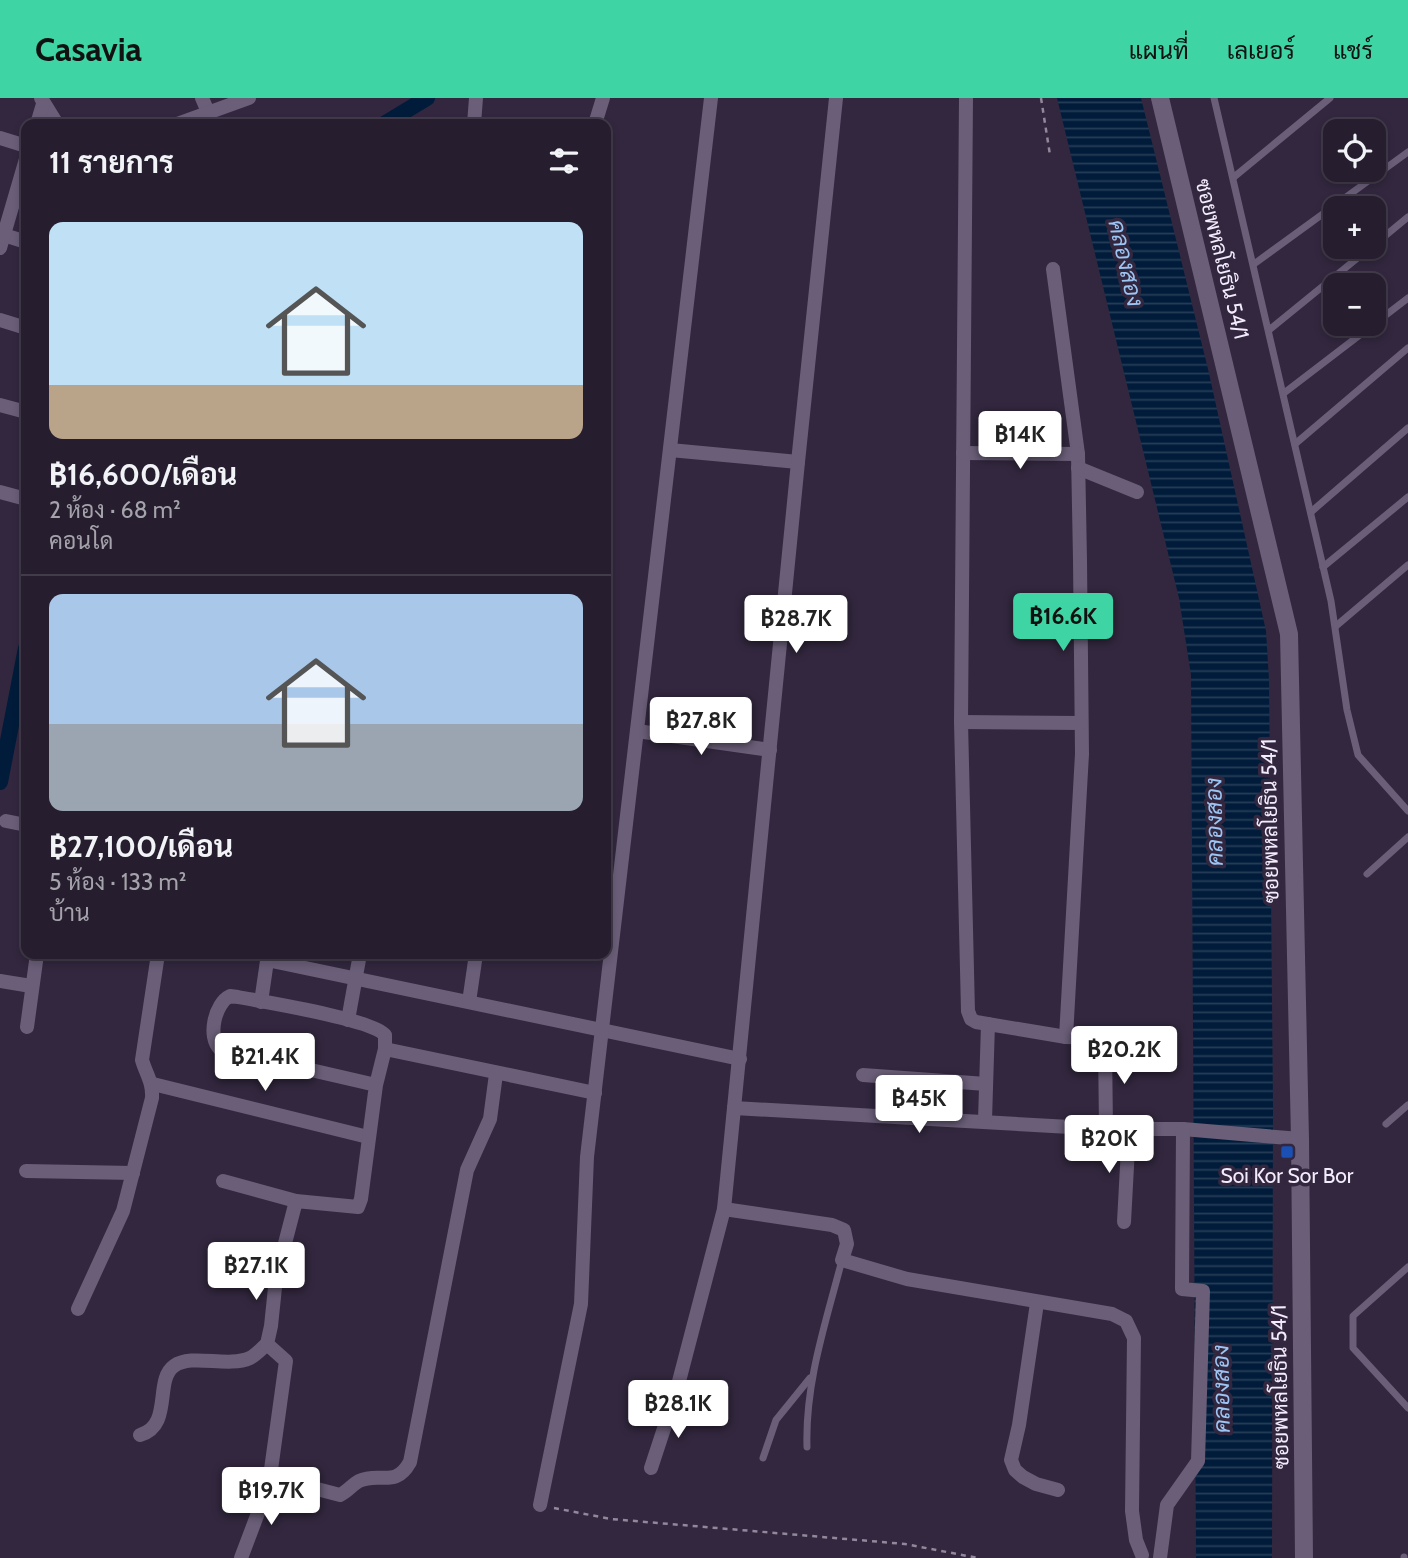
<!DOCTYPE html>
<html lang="th">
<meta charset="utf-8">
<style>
:root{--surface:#261d2e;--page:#2e2636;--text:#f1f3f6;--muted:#a4a2aa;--line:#423b4a;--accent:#3ed4a3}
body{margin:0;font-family:Cabin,Sarabun,sans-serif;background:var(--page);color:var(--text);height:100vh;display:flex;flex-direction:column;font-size:26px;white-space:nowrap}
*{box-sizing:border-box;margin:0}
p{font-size:23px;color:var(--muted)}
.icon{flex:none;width:38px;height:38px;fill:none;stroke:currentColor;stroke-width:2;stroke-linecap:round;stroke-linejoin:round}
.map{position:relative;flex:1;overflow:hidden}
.drawer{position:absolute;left:21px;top:21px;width:590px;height:840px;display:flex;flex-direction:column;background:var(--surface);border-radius:14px;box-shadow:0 4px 10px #0003,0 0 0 2px var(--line)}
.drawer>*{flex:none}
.fabs{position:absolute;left:1323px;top:21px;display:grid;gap:14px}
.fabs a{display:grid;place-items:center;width:63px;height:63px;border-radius:14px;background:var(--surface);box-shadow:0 4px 10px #0003,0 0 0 2px var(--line);font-size:35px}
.price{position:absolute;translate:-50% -60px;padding:0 16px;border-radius:7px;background:#fff;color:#222;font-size:23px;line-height:46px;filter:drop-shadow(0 2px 4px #0008)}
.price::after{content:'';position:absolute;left:50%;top:42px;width:21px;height:16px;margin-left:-10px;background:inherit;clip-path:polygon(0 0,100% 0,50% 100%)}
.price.current{background:var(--accent);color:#111}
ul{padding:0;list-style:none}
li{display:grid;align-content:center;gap:14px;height:371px;padding:0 28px}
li+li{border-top:2px solid var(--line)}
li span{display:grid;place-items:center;height:217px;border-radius:14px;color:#555}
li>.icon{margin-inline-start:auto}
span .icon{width:126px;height:126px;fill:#fffc;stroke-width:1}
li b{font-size:30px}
h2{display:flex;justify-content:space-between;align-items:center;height:84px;padding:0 28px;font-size:30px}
header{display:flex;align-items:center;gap:42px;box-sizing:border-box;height:98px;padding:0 35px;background:var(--accent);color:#111}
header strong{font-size:33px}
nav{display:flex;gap:38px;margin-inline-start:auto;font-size:24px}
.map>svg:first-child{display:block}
.water{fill:url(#water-rules)}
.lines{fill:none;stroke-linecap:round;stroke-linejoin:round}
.canal{stroke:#001c3a;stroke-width:16}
.path{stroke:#91889b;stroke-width:2.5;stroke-dasharray:5 5;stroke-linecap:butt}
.service{stroke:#6a5e78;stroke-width:7}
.minor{stroke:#6a5e78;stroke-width:14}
.tertiary{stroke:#6a5e78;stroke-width:18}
.transit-dot{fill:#1a4fb4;stroke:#32273e;stroke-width:2.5}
.labels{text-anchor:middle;stroke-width:7;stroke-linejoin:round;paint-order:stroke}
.street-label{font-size:21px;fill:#f3ecfc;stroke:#32273e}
.poi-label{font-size:21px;fill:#f3ecfc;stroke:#32273e}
.water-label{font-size:23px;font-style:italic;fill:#9cc5f4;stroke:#32273e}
</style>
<header>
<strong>Casavia</strong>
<nav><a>แผนที่</a><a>เลเยอร์</a><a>แชร์</a></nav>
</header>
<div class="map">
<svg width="1408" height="1460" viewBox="0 0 1408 1460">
<defs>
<pattern id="water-rules" width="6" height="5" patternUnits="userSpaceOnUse" patternTransform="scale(1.75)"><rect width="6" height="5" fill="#001c3a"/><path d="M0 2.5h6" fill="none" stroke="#263d57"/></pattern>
</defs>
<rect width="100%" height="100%" fill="#32273e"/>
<polygon class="water" points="1057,0 1141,0 1208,271 1266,533 1269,582 1273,1009 1272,1460 1196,1460 1191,577 1179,500"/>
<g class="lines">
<g class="canal">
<polyline points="384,26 427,0"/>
<polyline points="0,684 26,550"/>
</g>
<g class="path">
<polyline points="1041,0 1050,57"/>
<polyline points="554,1410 611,1421 905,1446 978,1460"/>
</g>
<g class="service">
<polyline points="1214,0 1331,503 1347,612 1358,657 1408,713"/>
<polyline points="1234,79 1330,0"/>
<polyline points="1374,147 1408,119"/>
<polyline points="1254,166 1408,54"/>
<polyline points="1269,232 1371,149"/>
<polyline points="1284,295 1408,200"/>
<polyline points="1295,346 1408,250"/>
<polyline points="1311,414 1408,330"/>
<polyline points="1323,469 1408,399"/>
<polyline points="1336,528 1408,467"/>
<polyline points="1367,776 1408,739"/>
<polyline points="1386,1026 1408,1007"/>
<polyline points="1408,1169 1353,1218 1353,1250 1408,1310"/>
<path d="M807,1349C805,1284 826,1224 842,1162"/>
<polyline points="763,1360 776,1322 810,1280"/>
<polyline points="1404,1459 1404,1460"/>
</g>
<g class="minor">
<polyline points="41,0 57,26"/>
<polyline points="202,0 208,14"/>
<polyline points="966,0 961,624 968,913 971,921 976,924 1066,939 1095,940 1105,946 1106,1031"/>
<polyline points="37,26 43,6"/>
<polyline points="177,26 249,0"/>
<polyline points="474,26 476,0"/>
<polyline points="595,26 603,0"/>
<polyline points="0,40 26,48"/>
<polyline points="4,137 26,144"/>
<polyline points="0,150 26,61"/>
<polyline points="1053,171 1078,356 1080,462 1082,656 1066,939"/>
<polyline points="0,222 26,230"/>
<polyline points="0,307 26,314"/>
<polyline points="670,352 798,364"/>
<polyline points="963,355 1078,356"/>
<polyline points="1078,370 1137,394"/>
<polyline points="0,394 26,401"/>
<polyline points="961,624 1081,625"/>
<polyline points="637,633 770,652"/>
<polyline points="6,723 26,727"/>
<polyline points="267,862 740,961"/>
<polyline points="0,883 31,888"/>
<polyline points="261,904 268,856"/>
<polyline points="469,904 476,856"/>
<polyline points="348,922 360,856"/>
<polyline points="27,929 37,856"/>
<polyline points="385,951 595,995"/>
<polyline points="863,977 986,986"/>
<polyline points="153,986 368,1039"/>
<polyline points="734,1010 1106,1031 1183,1031 1300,1041"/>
<polyline points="985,1022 988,926"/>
<polyline points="26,1073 133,1075"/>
<polyline points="223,1083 296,1103"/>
<polyline points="724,1111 832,1127 844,1132 847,1146 842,1162 907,1181 1112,1216 1126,1223 1134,1240 1132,1413 1136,1442 1142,1457"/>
<polyline points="1124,1124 1129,1031"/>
<polyline points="1037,1205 1019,1327 1011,1362 1015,1372 1023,1379 1036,1386 1058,1392"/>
<path d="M78,1211L123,1113L152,1000C153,984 146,976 142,962L158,856"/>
<path d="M140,1337C173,1328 154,1282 174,1268C192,1255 227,1270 250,1260C256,1257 261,1251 267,1246"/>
<polyline points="651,1370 677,1291 724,1111 798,364 836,0"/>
<path d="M269,1386L317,1391L340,1397C347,1394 353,1386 359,1383C380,1373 395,1391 410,1364L467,1072L490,1021L496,976"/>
<polyline points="540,1407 581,1206 587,1059 711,0"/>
<path d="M241,1460L269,1386L286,1263L267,1246L271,1228L276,1180L296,1103L358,1109L361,1101L376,987L385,951V937C371,921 264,904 238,899L230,898C215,905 207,939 220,951L376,987"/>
<polyline points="1160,1460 1167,1407 1198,1363 1203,1193 1182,1191 1183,1031"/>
</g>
<polyline class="tertiary" points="1160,0 1289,536 1300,1041 1304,1460"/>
</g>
<rect class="transit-dot" x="1280" y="1047" width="14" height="14" rx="3.5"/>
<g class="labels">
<g class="street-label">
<text transform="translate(1222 161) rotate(76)" y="7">ซอยพหลโยธิน 54/1</text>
<text transform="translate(1270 723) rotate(-91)" y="7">ซอยพหลโยธิน 54/1</text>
<text transform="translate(1280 1289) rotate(-91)" y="7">ซอยพหลโยธิน 54/1</text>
</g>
<g class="poi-label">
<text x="1287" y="1085">Soi Kor Sor Bor</text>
</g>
<g class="water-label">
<text transform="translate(1126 165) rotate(77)" y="8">คลองสอง</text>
<text transform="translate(1214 724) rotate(-91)" y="8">คลองสอง</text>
<text transform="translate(1221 1291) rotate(-91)" y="8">คลองสอง</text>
</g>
</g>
</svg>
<div class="fabs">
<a><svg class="icon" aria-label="locate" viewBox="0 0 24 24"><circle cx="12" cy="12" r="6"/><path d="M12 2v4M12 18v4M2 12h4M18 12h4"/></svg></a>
<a>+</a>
<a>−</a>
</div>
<b class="price" style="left:1020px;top:373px">฿14K</b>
<b class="price current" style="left:1063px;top:555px">฿16.6K</b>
<b class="price" style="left:796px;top:557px">฿28.7K</b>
<b class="price" style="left:701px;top:659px">฿27.8K</b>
<b class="price" style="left:1124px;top:988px">฿20.2K</b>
<b class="price" style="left:265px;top:995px">฿21.4K</b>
<b class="price" style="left:919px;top:1037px">฿45K</b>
<b class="price" style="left:1109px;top:1077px">฿20K</b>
<b class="price" style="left:256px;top:1204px">฿27.1K</b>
<b class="price" style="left:678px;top:1342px">฿28.1K</b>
<b class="price" style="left:271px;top:1429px">฿19.7K</b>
<section class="drawer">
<h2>11 รายการ<svg class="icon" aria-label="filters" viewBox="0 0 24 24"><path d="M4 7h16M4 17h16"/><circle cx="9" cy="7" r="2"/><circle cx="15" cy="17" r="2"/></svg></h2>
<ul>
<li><span style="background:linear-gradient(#bfe0f5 75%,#b9a48a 0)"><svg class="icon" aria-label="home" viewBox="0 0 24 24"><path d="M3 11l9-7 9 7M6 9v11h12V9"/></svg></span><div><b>฿16,600/เดือน</b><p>2 ห้อง · 68 m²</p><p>คอนโด</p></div></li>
<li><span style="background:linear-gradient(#a9c7e8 60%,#9aa5b1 0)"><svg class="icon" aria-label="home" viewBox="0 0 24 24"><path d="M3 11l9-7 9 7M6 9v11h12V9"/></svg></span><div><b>฿27,100/เดือน</b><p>5 ห้อง · 133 m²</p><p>บ้าน</p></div></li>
</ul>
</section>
</div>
